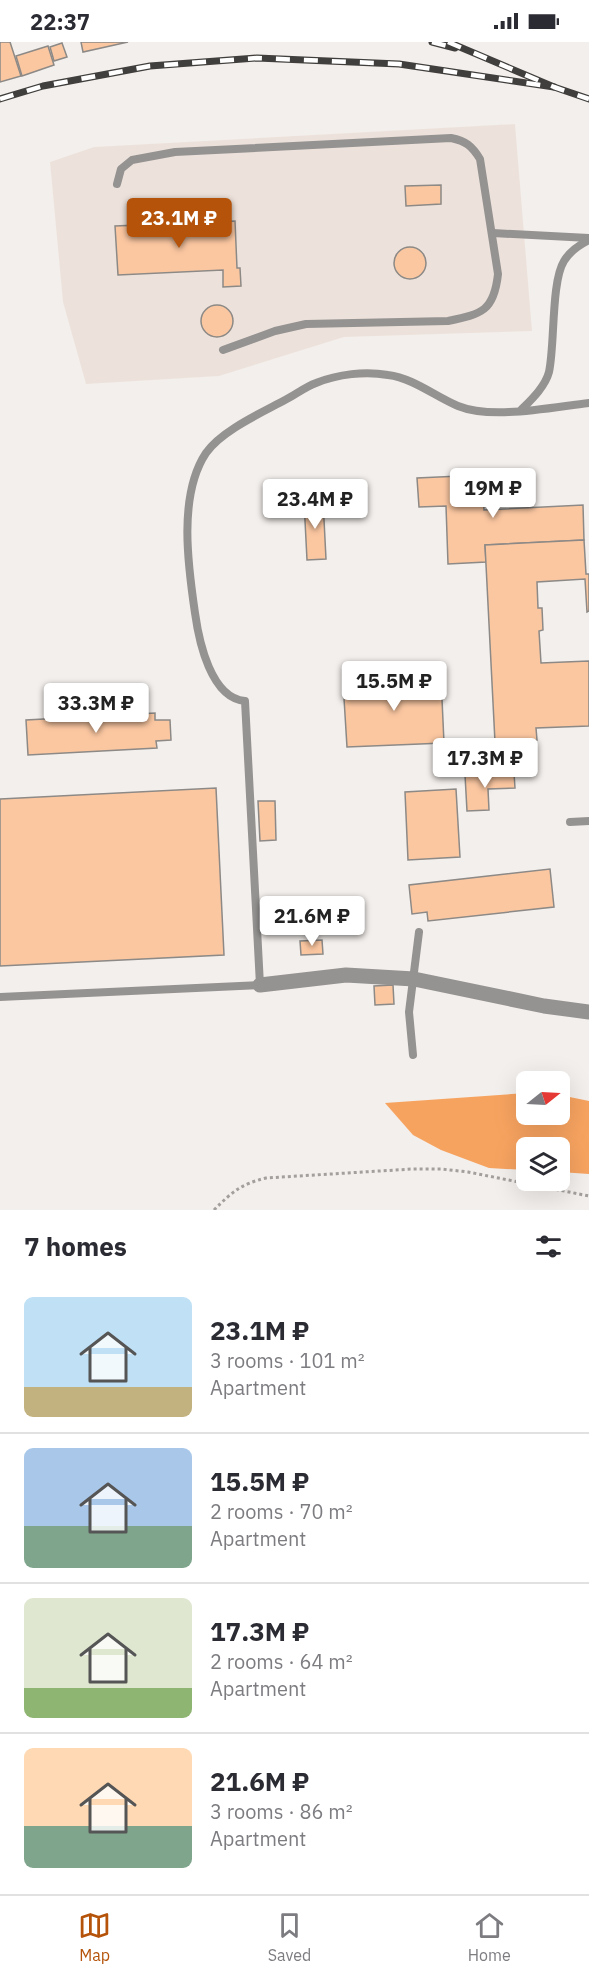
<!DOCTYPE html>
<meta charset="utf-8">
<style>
:root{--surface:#fff;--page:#f7f7f7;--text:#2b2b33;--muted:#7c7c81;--line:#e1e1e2;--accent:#b45309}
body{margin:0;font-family:"IBM Plex Sans",sans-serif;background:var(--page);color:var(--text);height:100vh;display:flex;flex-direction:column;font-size:22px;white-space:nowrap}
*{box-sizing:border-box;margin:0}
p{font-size:20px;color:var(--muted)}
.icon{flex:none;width:33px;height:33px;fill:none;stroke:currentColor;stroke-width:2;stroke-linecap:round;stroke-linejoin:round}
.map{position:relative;height:1168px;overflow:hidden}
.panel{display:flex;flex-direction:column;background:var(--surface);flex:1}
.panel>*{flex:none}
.needle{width:39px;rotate:72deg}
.buttons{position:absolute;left:516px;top:1029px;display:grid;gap:12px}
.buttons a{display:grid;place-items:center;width:54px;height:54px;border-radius:9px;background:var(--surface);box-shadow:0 6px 24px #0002;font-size:30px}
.price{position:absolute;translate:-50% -51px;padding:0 14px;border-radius:6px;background:#fff;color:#222;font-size:20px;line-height:39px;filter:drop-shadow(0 2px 3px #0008)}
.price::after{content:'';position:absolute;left:50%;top:36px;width:18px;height:14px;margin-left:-9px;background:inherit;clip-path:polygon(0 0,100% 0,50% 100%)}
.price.selected{background:var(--accent);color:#fff}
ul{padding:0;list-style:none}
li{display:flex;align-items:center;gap:18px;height:150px;padding:0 24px}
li+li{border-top:2px solid var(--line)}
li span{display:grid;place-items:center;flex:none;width:168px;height:120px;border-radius:9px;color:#555}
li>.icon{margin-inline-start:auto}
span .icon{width:72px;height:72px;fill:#fffc;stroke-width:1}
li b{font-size:26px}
h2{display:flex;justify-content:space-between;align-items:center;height:72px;padding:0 24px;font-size:26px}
.status{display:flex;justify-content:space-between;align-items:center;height:42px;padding:0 30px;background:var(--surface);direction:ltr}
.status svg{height:16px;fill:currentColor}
.menu{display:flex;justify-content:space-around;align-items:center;height:84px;border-top:2px solid var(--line);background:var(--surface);font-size:16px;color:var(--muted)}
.menu a{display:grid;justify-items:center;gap:3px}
.menu .selected{color:var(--accent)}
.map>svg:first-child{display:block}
.built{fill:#ede2db}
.forest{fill:#f7a360}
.building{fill:#fbc7a1;stroke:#8c8986;stroke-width:1.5}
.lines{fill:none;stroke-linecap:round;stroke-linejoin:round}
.path{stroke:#a29f9d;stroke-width:3;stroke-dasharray:3 3;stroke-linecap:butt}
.service{stroke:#959392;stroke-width:8}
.minor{stroke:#959392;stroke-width:15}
.rail-casing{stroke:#403f3d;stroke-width:7}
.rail{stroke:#fff;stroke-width:4.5;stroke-dasharray:14;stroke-linecap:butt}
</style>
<div class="status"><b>22:37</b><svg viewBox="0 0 49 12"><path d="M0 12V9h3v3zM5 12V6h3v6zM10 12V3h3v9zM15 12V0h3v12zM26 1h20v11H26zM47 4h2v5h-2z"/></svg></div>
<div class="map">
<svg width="589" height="1168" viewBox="0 0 589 1168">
<rect width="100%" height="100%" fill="#f3efec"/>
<polygon class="built" points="515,82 532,289 344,295 219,334 86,342 63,260 50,120 94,105"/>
<polygon class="forest" points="526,1051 526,1072 560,1072 560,1053 589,1059 589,1132 560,1130 560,1106 526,1106 526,1128 489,1126 441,1108 413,1093 385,1061"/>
<g class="building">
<polygon points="0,0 10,0 21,34 0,40"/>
<polygon points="81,0 128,0 83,10"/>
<polygon points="62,1 67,15 54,19 50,5"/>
<polygon points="48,4 54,23 22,34 16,14"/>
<polygon points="441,143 441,162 406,164 405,144"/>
<polygon points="235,179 237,226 240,226 241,244 223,245 223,228 118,233 115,184"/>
<circle cx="410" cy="221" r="16"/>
<circle cx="217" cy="279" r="16"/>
<polygon points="482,433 484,468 583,463 584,498 485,503 486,520 448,522 446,464 419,465 417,436"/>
<polygon points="323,458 326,517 307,518 304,459"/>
<polygon points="584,498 586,532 589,532 589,569 587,570 585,537 537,540 538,566 542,566 543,588 539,589 541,621 589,619 589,684 536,686 537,698 495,700 485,503"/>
<polygon points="441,635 444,701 347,705 343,640"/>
<polygon points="155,671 155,678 170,678 171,698 156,699 157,706 28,713 26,678"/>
<polygon points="514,731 515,746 488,747 489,768 467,769 465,733"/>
<polygon points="216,746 224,913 0,924 0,757"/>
<polygon points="456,747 460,815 408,818 405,750"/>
<polygon points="258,759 275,759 276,798 260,799"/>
<polygon points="550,827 554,865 428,879 427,870 412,872 409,843"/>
<polygon points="322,898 323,912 301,913 300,899"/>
<polygon points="393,943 394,962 375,963 374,944"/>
</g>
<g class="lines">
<path class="path" d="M214,1168C232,1150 241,1142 266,1136L412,1127H441L468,1130L589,1154"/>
<g class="service">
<path d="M117,142L121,127L132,118L175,110L451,96C466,99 472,104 480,117L498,232C494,269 482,272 448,279L306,282L275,289L223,308"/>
<polyline points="493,191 589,196"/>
<path d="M521,368C531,358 545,345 549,330C555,303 551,240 564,219C570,209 579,203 589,198"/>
<polyline points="570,780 589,779"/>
<path d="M0,955L260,943L245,659C211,656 199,600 195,571C188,524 178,453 206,411C221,389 261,371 285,358C295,353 305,345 316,341C338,332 365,329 388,333C413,336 436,355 458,364C492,378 553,365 589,361"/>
<polyline points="413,1013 409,970 419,890"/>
</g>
<polyline class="minor" points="260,943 346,933 414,937 544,964 589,970"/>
<defs>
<g id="rail">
<polyline points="432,0 455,6"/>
<polyline points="448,0 554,45 589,57"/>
<polyline points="0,57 43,44 150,24 257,16 399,22 554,45"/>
</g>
</defs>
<use href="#rail" class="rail-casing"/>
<use href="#rail" class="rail"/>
</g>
</svg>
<div class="buttons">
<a><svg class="needle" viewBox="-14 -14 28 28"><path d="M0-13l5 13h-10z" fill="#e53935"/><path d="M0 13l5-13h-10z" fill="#7c7c81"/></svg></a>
<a><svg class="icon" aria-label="layers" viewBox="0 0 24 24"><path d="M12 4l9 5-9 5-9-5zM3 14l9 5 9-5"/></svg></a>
</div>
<b class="price selected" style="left:179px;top:207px">23.1M ₽</b>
<b class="price" style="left:493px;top:477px">19M ₽</b>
<b class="price" style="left:315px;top:488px">23.4M ₽</b>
<b class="price" style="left:394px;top:670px">15.5M ₽</b>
<b class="price" style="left:96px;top:692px">33.3M ₽</b>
<b class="price" style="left:485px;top:747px">17.3M ₽</b>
<b class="price" style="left:312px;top:905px">21.6M ₽</b>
</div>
<section class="panel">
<h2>7 homes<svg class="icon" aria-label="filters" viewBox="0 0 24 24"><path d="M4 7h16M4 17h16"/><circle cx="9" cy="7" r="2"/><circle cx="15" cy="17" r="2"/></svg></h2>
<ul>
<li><span style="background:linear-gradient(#bfe0f5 75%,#c2b280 0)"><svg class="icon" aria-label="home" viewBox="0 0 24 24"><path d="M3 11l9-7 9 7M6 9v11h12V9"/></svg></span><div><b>23.1M ₽</b><p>3 rooms · 101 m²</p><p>Apartment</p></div></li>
<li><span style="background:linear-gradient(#a9c7e8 65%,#7fa58c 0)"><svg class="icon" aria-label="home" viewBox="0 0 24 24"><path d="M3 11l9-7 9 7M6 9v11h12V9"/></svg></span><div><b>15.5M ₽</b><p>2 rooms · 70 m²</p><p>Apartment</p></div></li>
<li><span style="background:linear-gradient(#dfe7d0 75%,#8fb573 0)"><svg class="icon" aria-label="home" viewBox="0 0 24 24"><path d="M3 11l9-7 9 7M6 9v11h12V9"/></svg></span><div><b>17.3M ₽</b><p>2 rooms · 64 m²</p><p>Apartment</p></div></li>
<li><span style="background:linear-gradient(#ffd9b3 65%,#7fa58c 0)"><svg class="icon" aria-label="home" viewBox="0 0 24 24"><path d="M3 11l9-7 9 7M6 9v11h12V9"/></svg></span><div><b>21.6M ₽</b><p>3 rooms · 86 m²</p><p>Apartment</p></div></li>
</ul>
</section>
<nav class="menu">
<a class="selected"><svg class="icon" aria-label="map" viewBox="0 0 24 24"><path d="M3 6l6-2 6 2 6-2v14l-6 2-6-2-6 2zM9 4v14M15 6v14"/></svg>Map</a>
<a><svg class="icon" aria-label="saved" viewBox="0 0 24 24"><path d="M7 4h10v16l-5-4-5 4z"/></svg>Saved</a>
<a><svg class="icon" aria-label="home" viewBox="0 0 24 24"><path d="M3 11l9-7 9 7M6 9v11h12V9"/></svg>Home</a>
</nav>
